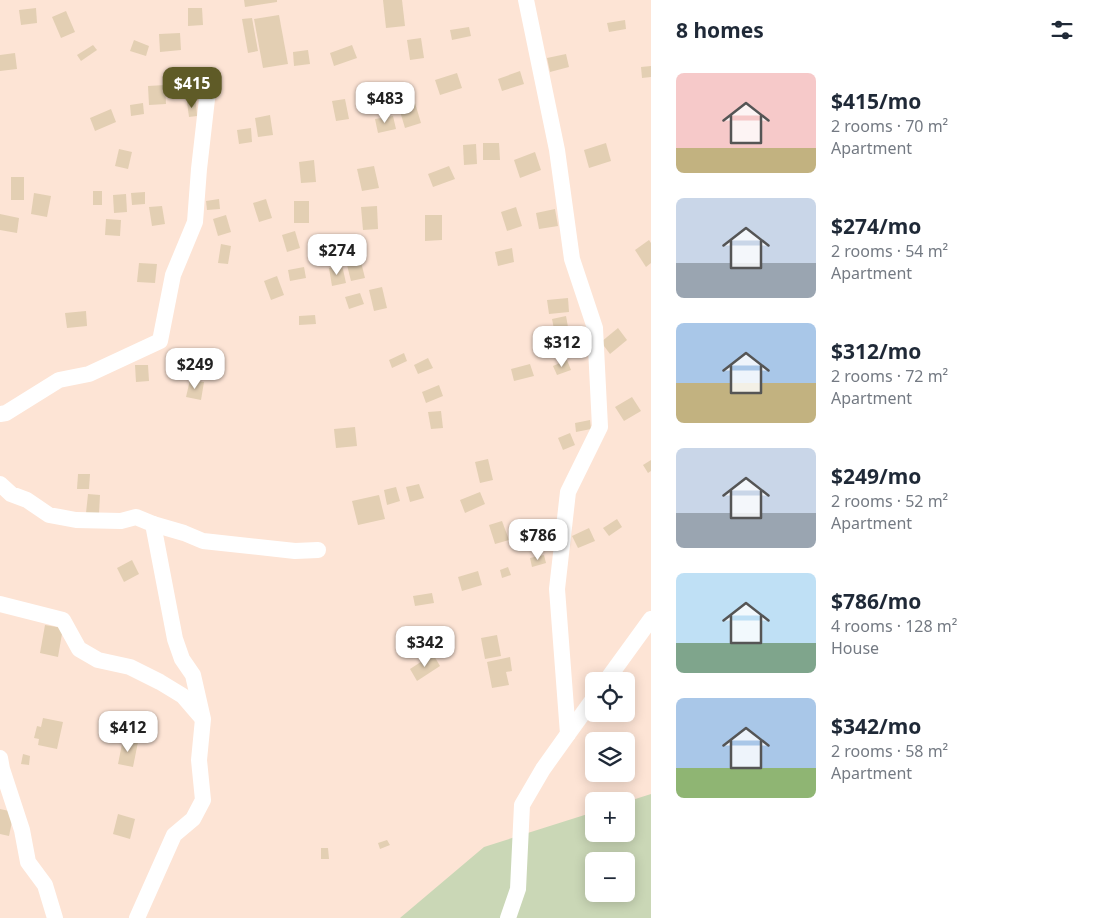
<!DOCTYPE html>
<meta charset="utf-8">
<style>
:root{--surface:#fff;--page:#f2f2f3;--text:#1f2937;--muted:#747a83;--accent:#5f5b27}
body{margin:0;font-family:"Noto Sans",sans-serif;background:var(--page);color:var(--text);height:100vh;display:flex;flex-direction:column;font-size:19px;white-space:nowrap}
*{box-sizing:border-box;margin:0}
p{font-size:16px;color:var(--muted)}
.icon{flex:none;width:28px;height:28px;fill:none;stroke:currentColor;stroke-width:2;stroke-linecap:round;stroke-linejoin:round}
.map{position:relative;flex:1;overflow:hidden}
.details{display:flex;flex-direction:column;background:var(--surface);width:450px}
.details>*{flex:none}
.fabs{position:absolute;left:585px;top:672px;display:grid;gap:10px}
.fabs a{display:grid;place-items:center;width:50px;height:50px;border-radius:8px;background:var(--surface);box-shadow:0 2px 12px #0003;font-size:25px}
.price{position:absolute;translate:-50% -42px;padding:0 11px;border-radius:10px;background:#fff;color:#222;font-size:16px;line-height:32px;filter:drop-shadow(0 1px 2px #0008)}
.price::after{content:'';position:absolute;left:50%;top:30px;width:15px;height:11px;margin-left:-8px;background:inherit;clip-path:polygon(0 0,100% 0,50% 100%)}
.price.on{background:var(--accent);color:#fff}
ul{padding:0;list-style:none}
li{display:flex;align-items:center;gap:15px;height:125px;padding:0 25px}
li span{display:grid;place-items:center;flex:none;width:140px;height:100px;border-radius:8px;color:#555}
li>.icon{margin-inline-start:auto}
span .icon{width:60px;height:60px;fill:#fffc;stroke-width:1}
li b{font-size:21px}
h2{display:flex;justify-content:space-between;align-items:center;height:60px;padding:0 25px;font-size:21px}
main{display:flex;flex:1;min-height:0}
.map>svg:first-child{display:block}
.green{fill:#cad7b6;fill-rule:evenodd}
.building{fill:#e3cfb3}
.lines{fill:none;stroke-linecap:round;stroke-linejoin:round}
.street{stroke:#fff;stroke-width:16}
</style>
<main>
<div class="map">
<svg width="651" height="918" viewBox="0 0 651 918">
<rect width="100%" height="100%" fill="#fde4d5"/>
<path class="green" d="M651,794V918H400L484,847L594,812V834H626V802ZM594,861H626V894H594Z"/>
<g class="building">
<polygon points="244,0 277,0 277,2 245,7"/>
<polygon points="383,0 402,0 405,26 386,28"/>
<polygon points="36,8 37,23 21,25 19,10"/>
<polygon points="188,8 202,8 203,25 188,26"/>
<polygon points="66,11 75,32 61,38 52,17"/>
<polygon points="279,15 288,64 263,68 254,19"/>
<polygon points="252,18 258,51 248,53 242,19"/>
<polygon points="625,20 626,29 609,32 607,23"/>
<polygon points="469,27 471,36 452,40 450,30"/>
<polygon points="180,33 181,50 160,52 159,34"/>
<polygon points="421,38 424,58 410,60 407,40"/>
<polygon points="134,40 149,46 146,56 130,51"/>
<polygon points="93,45 97,50 81,61 77,55"/>
<polygon points="352,45 357,58 334,66 330,53"/>
<polygon points="308,50 310,64 294,66 293,52"/>
<polygon points="15,53 17,69 0,71 0,55"/>
<polygon points="566,54 569,67 550,72 547,58"/>
<polygon points="651,66 651,77 642,78 641,67"/>
<polygon points="520,71 524,84 502,91 498,79"/>
<polygon points="457,73 462,88 440,95 435,80"/>
<polygon points="165,85 166,104 149,105 148,86"/>
<polygon points="345,99 349,119 336,121 332,101"/>
<polygon points="196,101 197,116 189,117 187,102"/>
<polygon points="143,103 144,114 131,116 130,105"/>
<polygon points="415,103 421,123 405,128 399,108"/>
<polygon points="111,109 116,122 95,131 90,118"/>
<polygon points="270,115 273,135 258,137 255,118"/>
<polygon points="393,116 396,129 378,133 375,119"/>
<polygon points="251,128 252,142 239,144 237,130"/>
<polygon points="483,143 499,143 500,160 483,160"/>
<polygon points="606,143 611,161 589,168 584,150"/>
<polygon points="476,144 477,164 464,165 463,145"/>
<polygon points="119,149 132,152 128,169 115,166"/>
<polygon points="535,152 541,170 520,178 514,160"/>
<polygon points="314,160 316,182 301,183 299,162"/>
<polygon points="374,166 379,188 362,191 357,169"/>
<polygon points="449,166 455,179 433,187 428,174"/>
<rect x="11" y="177" width="13" height="23"/>
<rect x="93" y="191" width="9" height="14"/>
<polygon points="145,192 145,204 132,205 131,193"/>
<polygon points="34,193 51,196 47,217 31,214"/>
<polygon points="126,194 127,212 114,213 113,195"/>
<polygon points="219,199 220,209 207,210 206,201"/>
<polygon points="266,199 272,218 259,222 253,203"/>
<rect x="294" y="201" width="15" height="22"/>
<polygon points="162,206 165,224 152,226 149,207"/>
<polygon points="377,206 378,229 363,230 361,207"/>
<polygon points="516,207 522,226 507,231 501,212"/>
<polygon points="555,209 558,226 539,229 536,213"/>
<polygon points="0,214 19,218 17,233 0,230"/>
<polygon points="226,215 231,232 218,236 213,219"/>
<polygon points="425,215 442,215 442,240 425,241"/>
<polygon points="106,219 121,220 120,236 105,235"/>
<polygon points="295,231 300,248 287,252 282,235"/>
<polygon points="649,240 651,243 651,263 646,267 635,250"/>
<polygon points="221,244 231,246 228,264 218,263"/>
<polygon points="512,248 514,262 498,266 495,252"/>
<polygon points="360,258 365,278 351,281 346,261"/>
<polygon points="139,263 157,264 155,283 137,282"/>
<polygon points="342,265 346,283 332,286 329,268"/>
<polygon points="304,267 306,278 290,281 288,270"/>
<polygon points="277,276 284,295 271,300 264,281"/>
<polygon points="382,287 387,308 374,311 369,290"/>
<polygon points="360,293 364,304 349,309 345,297"/>
<polygon points="568,298 569,312 549,314 547,300"/>
<polygon points="86,311 87,326 67,328 65,313"/>
<polygon points="315,315 316,324 299,325 299,316"/>
<polygon points="566,316 568,327 554,329 552,319"/>
<polygon points="618,328 627,340 610,354 601,342"/>
<polygon points="404,353 407,361 392,368 389,360"/>
<polygon points="428,358 433,368 418,374 414,365"/>
<polygon points="567,360 571,370 557,375 553,366"/>
<polygon points="530,364 534,376 514,381 511,369"/>
<polygon points="135,365 148,365 149,381 136,382"/>
<polygon points="190,380 204,382 201,400 186,397"/>
<polygon points="439,385 443,396 426,403 422,392"/>
<polygon points="632,397 641,411 624,421 615,407"/>
<polygon points="441,411 443,428 431,429 428,412"/>
<polygon points="590,420 591,429 576,432 575,423"/>
<polygon points="355,427 357,446 336,448 334,429"/>
<polygon points="570,433 575,445 563,450 558,438"/>
<polygon points="488,459 493,480 480,483 475,462"/>
<polygon points="651,460 651,471 648,473 643,465"/>
<polygon points="78,474 90,474 89,489 77,489"/>
<polygon points="419,484 424,498 410,502 406,487"/>
<polygon points="396,487 400,501 387,505 384,490"/>
<polygon points="480,492 485,504 465,513 460,500"/>
<polygon points="88,494 100,495 99,514 86,513"/>
<polygon points="379,495 385,519 358,525 352,501"/>
<polygon points="617,519 622,527 609,536 603,528"/>
<polygon points="502,521 509,540 495,544 489,525"/>
<polygon points="589,528 595,541 578,548 572,536"/>
<polygon points="544,555 546,563 532,567 530,558"/>
<polygon points="132,560 139,574 124,582 117,568"/>
<polygon points="508,567 511,575 502,578 500,570"/>
<polygon points="478,571 482,585 462,591 458,577"/>
<polygon points="432,593 434,603 415,606 413,596"/>
<polygon points="45,625 63,628 58,657 40,653"/>
<polygon points="497,635 501,656 485,659 481,638"/>
<polygon points="433,654 440,666 417,681 410,669"/>
<polygon points="510,657 512,671 506,672 509,685 492,688 487,662"/>
<polygon points="43,718 63,722 57,749 38,745 39,739 34,738 37,726 41,727"/>
<polygon points="123,739 138,742 133,767 118,764"/>
<polygon points="23,754 30,756 29,765 21,764"/>
<polygon points="0,809 14,812 9,836 0,834"/>
<polygon points="118,814 135,819 130,839 113,834"/>
<polygon points="387,840 390,845 380,849 378,843"/>
<polygon points="321,848 328,848 329,859 321,859"/>
</g>
<g class="lines">
<g class="street">
<polyline points="0,414 6,413 59,380 89,374 160,341 173,275 195,222 199,169 207,99"/>
<polyline points="0,484 11,494 27,500 49,515 76,520 121,521 136,517 153,524 175,639 182,659 193,675 203,719 199,760 203,800 193,819 174,835 137,918"/>
<polyline points="153,524 184,533 203,541 295,551 318,550"/>
<polyline points="0,604 63,620 79,649 98,660 130,667 160,682 183,696 202,718"/>
<polyline points="606,681 651,619"/>
<polyline points="568,734 594,698"/>
<polyline points="0,758 2,769 22,830 28,862 45,885 55,918"/>
<polyline points="508,918 518,889 522,805 543,769 568,734 557,589 568,492 600,427 595,328 572,259 557,150 526,0"/>
</g>
</g>
</svg>
<div class="fabs">
<a><svg class="icon" aria-label="locate" viewBox="0 0 24 24"><circle cx="12" cy="12" r="6"/><path d="M12 2v4M12 18v4M2 12h4M18 12h4"/></svg></a>
<a><svg class="icon" aria-label="layers" viewBox="0 0 24 24"><path d="M12 4l9 5-9 5-9-5zM3 14l9 5 9-5"/></svg></a>
<a>+</a>
<a>−</a>
</div>
<b class="price on" style="left:192px;top:109px">$415</b>
<b class="price" style="left:385px;top:124px">$483</b>
<b class="price" style="left:337px;top:276px">$274</b>
<b class="price" style="left:562px;top:368px">$312</b>
<b class="price" style="left:195px;top:390px">$249</b>
<b class="price" style="left:538px;top:561px">$786</b>
<b class="price" style="left:425px;top:668px">$342</b>
<b class="price" style="left:128px;top:753px">$412</b>
</div>
<section class="details">
<h2>8 homes<svg class="icon" aria-label="filters" viewBox="0 0 24 24"><path d="M4 7h16M4 17h16"/><circle cx="9" cy="7" r="2"/><circle cx="15" cy="17" r="2"/></svg></h2>
<ul>
<li><span style="background:linear-gradient(#f6c9c9 75%,#c2b280 0)"><svg class="icon" aria-label="home" viewBox="0 0 24 24"><path d="M3 11l9-7 9 7M6 9v11h12V9"/></svg></span><div><b>$415/mo</b><p>2 rooms · 70 m²</p><p>Apartment</p></div></li>
<li><span style="background:linear-gradient(#c9d6e8 65%,#9aa5b1 0)"><svg class="icon" aria-label="home" viewBox="0 0 24 24"><path d="M3 11l9-7 9 7M6 9v11h12V9"/></svg></span><div><b>$274/mo</b><p>2 rooms · 54 m²</p><p>Apartment</p></div></li>
<li><span style="background:linear-gradient(#a9c7e8 60%,#c2b280 0)"><svg class="icon" aria-label="home" viewBox="0 0 24 24"><path d="M3 11l9-7 9 7M6 9v11h12V9"/></svg></span><div><b>$312/mo</b><p>2 rooms · 72 m²</p><p>Apartment</p></div></li>
<li><span style="background:linear-gradient(#c9d6e8 65%,#9aa5b1 0)"><svg class="icon" aria-label="home" viewBox="0 0 24 24"><path d="M3 11l9-7 9 7M6 9v11h12V9"/></svg></span><div><b>$249/mo</b><p>2 rooms · 52 m²</p><p>Apartment</p></div></li>
<li><span style="background:linear-gradient(#bfe0f5 70%,#7fa58c 0)"><svg class="icon" aria-label="home" viewBox="0 0 24 24"><path d="M3 11l9-7 9 7M6 9v11h12V9"/></svg></span><div><b>$786/mo</b><p>4 rooms · 128 m²</p><p>House</p></div></li>
<li><span style="background:linear-gradient(#a9c7e8 70%,#8fb573 0)"><svg class="icon" aria-label="home" viewBox="0 0 24 24"><path d="M3 11l9-7 9 7M6 9v11h12V9"/></svg></span><div><b>$342/mo</b><p>2 rooms · 58 m²</p><p>Apartment</p></div></li>
</ul>
</section>
</main>
